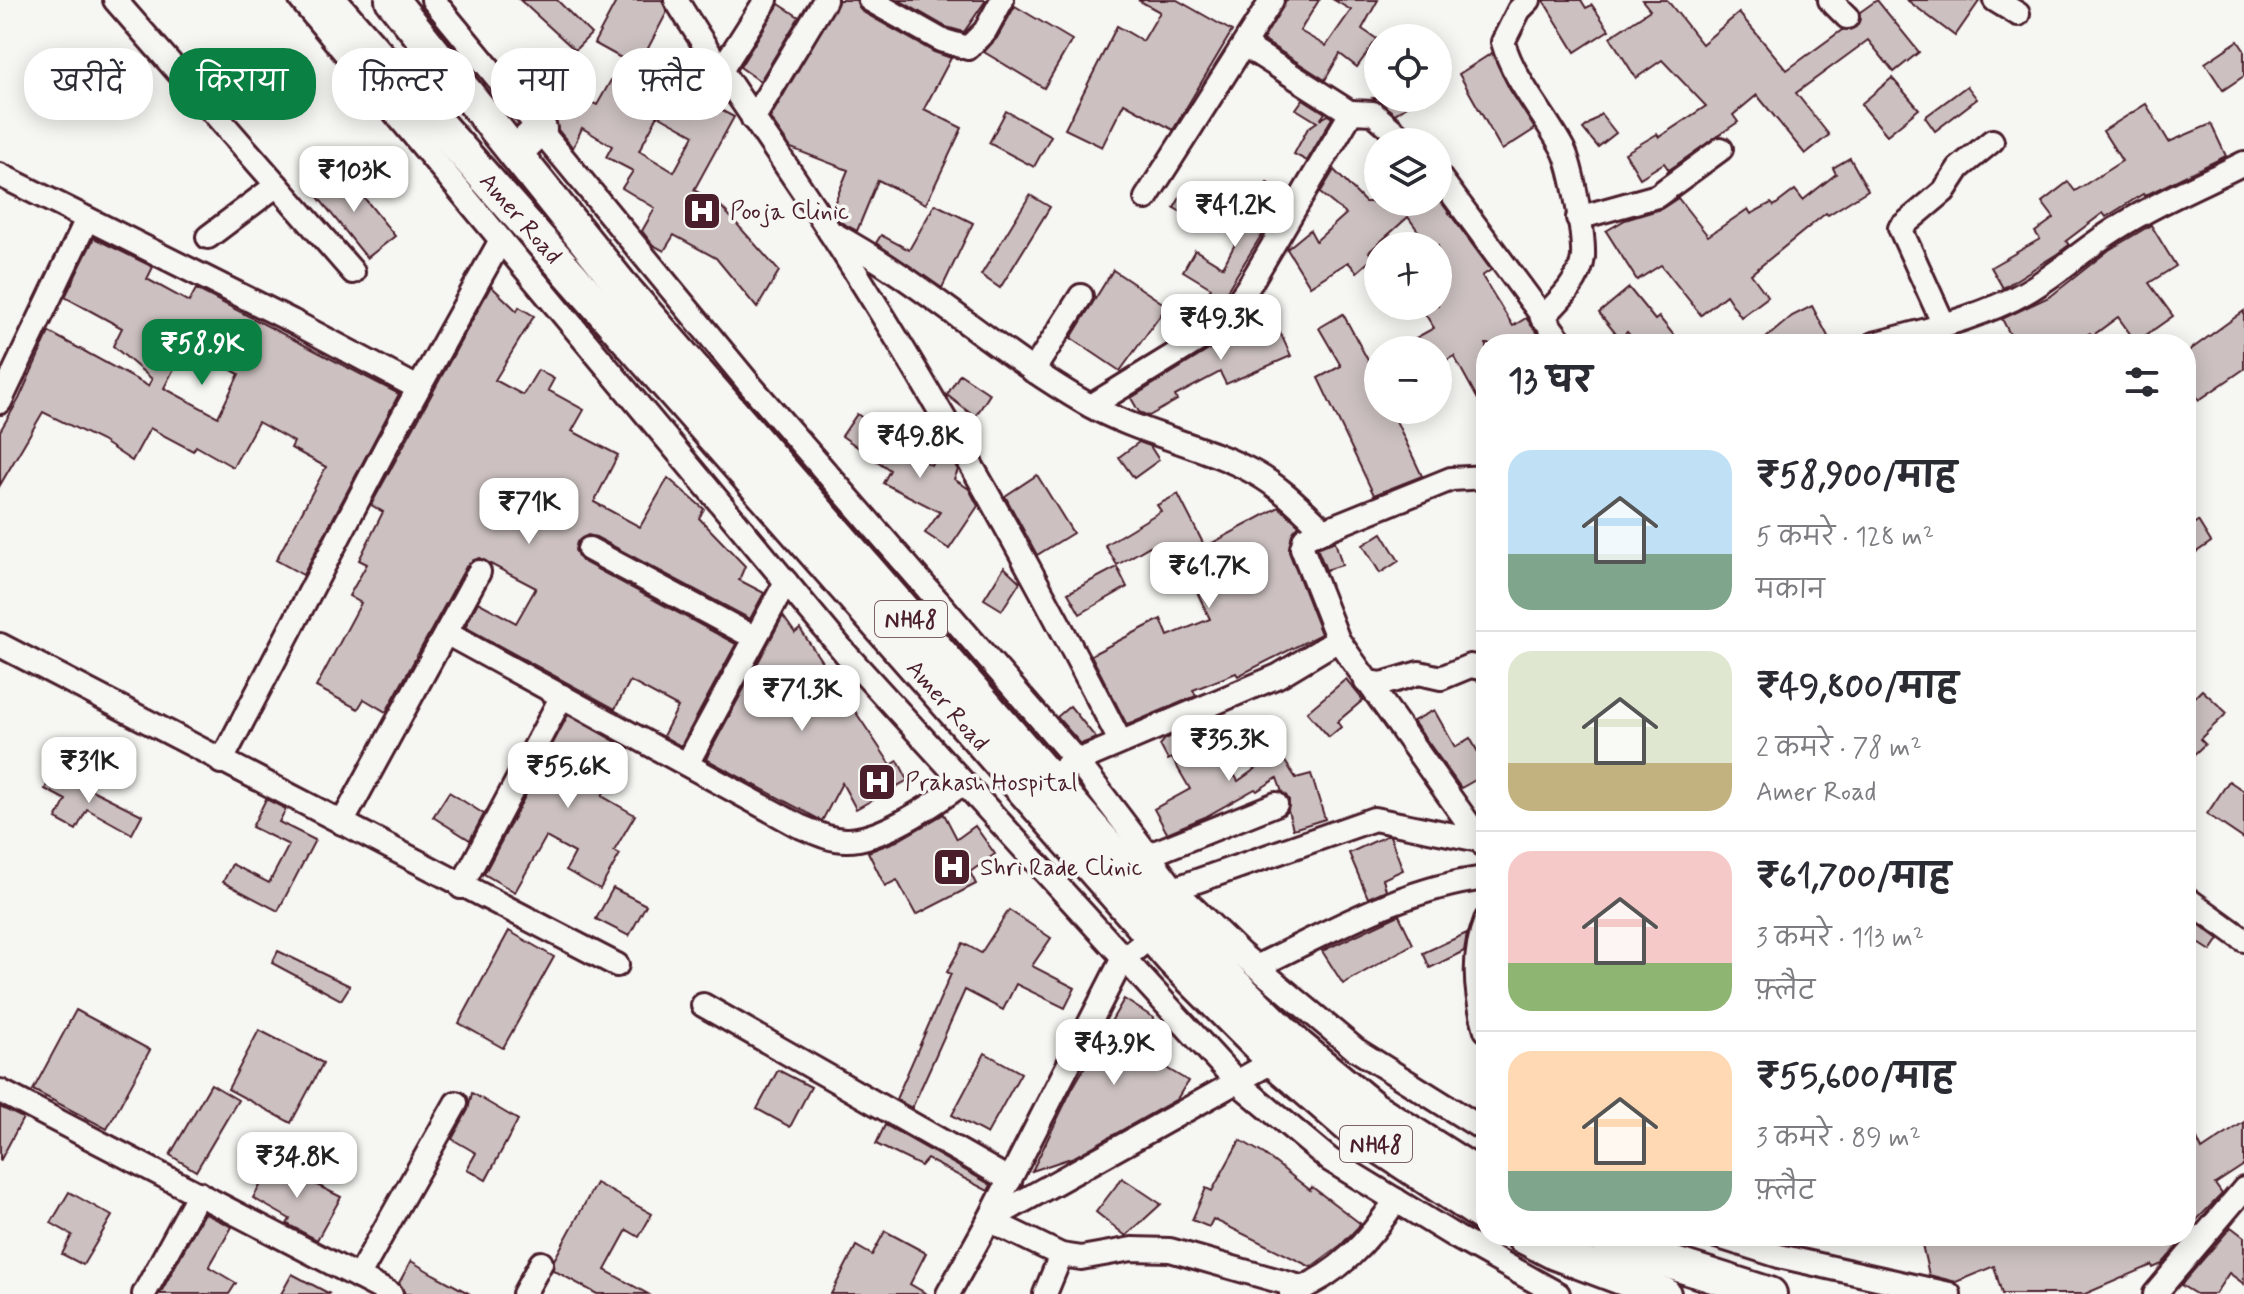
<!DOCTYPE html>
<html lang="hi">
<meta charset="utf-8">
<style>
:root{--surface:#fff;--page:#f7f7f7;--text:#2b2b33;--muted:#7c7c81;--line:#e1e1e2;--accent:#0b8043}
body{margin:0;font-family:Mynerve,"Playpen Sans Deva",sans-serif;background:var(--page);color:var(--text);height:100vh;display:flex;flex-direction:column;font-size:30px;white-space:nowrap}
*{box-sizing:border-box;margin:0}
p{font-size:26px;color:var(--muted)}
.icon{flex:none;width:44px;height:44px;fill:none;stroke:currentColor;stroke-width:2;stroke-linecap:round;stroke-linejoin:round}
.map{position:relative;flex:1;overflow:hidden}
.side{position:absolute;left:1476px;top:334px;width:720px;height:912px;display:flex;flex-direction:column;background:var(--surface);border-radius:32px;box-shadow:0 4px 20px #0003}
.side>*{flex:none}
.guide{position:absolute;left:24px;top:48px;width:760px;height:72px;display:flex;gap:16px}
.buttons{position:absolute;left:1364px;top:24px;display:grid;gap:16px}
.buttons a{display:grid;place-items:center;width:88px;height:88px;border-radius:50%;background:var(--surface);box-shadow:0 4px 20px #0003;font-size:40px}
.price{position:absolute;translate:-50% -68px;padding:0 18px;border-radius:16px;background:#fff;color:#222;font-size:26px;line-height:52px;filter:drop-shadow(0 2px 4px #0008)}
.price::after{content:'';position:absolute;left:50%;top:48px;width:24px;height:18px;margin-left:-12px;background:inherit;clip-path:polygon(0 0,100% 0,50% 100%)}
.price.current{background:var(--accent);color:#fff}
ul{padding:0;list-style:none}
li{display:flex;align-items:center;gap:24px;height:200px;padding:0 32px}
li+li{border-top:2px solid var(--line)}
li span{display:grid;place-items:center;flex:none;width:224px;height:160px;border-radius:24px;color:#555}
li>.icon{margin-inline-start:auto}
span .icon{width:96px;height:96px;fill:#fffc;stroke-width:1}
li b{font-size:34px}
h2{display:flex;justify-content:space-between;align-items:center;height:96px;padding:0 32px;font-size:34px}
.pill{padding:0 28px;border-radius:32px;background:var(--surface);box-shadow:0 4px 20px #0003;font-size:28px;line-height:72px}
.pill.current{background:var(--accent);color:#fff}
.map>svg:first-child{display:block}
.building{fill:#ccc1c0;stroke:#4a1f2b;stroke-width:2;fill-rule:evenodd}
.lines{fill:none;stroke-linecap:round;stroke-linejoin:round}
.minor-casing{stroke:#4a1f2b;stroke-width:28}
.highway-casing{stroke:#4a1f2b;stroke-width:38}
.minor{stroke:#f6f6f2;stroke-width:22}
.highway{stroke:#f6f6f2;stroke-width:32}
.labels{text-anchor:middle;stroke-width:7;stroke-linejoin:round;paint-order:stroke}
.shield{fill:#f6f6f2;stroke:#7e6067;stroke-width:2}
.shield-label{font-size:22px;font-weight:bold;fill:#4a1f2b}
.poi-label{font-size:24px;fill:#4a1f2b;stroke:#f6f6f2;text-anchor:start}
.street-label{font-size:24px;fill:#4a1f2b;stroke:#f6f6f2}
</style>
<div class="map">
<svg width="2244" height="1294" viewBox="0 0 2244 1294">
<rect width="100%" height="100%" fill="#f6f6f2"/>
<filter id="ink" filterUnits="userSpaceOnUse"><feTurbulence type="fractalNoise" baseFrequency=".0125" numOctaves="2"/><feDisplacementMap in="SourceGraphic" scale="16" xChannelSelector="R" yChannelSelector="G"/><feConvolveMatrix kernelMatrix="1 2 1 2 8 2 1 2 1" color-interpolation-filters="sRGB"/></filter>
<g filter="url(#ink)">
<g class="building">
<polygon points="520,0 557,0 591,34 575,50"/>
<path d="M617,0H662L667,12L634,75L707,112L711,105L734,117L694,190L719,204L779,271L757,308L716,258L674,235L664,251L653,245L642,231L655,208L622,188L633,171L606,157L612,146L582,128L573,148L558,130L555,118L569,91L597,105L623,59L594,43ZM658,115L694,135L674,172L639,151Z"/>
<polygon points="839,0 856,0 863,12 934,52 951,58 924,109 962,128 926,204 878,180 857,231 840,222 832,209 848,170 791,148 770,118"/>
<polygon points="899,0 986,0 964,32 946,27"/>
<polygon points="1138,0 1177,0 1232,31 1173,130 1124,103 1102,147 1065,129 1117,26 1143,41 1160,12"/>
<polygon points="1286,0 1319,0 1300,31 1326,46 1351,10 1334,0 1378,0 1362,29 1377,39 1357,67 1340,54 1325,80 1263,40"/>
<polygon points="1543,0 1581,0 1586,8 1592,5 1609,30 1575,52"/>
<polygon points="1642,0 1667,0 1702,44 1739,13 1787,70 1842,30 1856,27 1860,12 1877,0 1919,52 1894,72 1868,40 1796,93 1829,135 1805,154 1757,95 1733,115 1738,122 1719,135 1669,170 1664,163 1640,178 1625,153 1657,134 1659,137 1706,106 1662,60 1636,78 1610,37 1650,10"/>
<polygon points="1907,0 1980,0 1955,36"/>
<polygon points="779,4 799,17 760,81 740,67"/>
<polygon points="1015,6 1072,40 1044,88 984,52 997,38"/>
<polygon points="2238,41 2244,50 2244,76 2223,90 2205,63"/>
<polygon points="1492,53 1510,90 1535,129 1502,150 1459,74"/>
<polygon points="1892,78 1919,109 1887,135 1861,104"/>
<polygon points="1967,86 1977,99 1935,131 1925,117"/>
<polygon points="1373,98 1419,98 1395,114"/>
<polygon points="1303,99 1325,113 1320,120 1328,115 1332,118 1307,161 1294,154 1308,128 1317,122 1296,109"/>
<polygon points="2146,104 2169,142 2211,124 2226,156 2144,196 2143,194 2106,217 2103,213 2066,241 2069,245 2057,254 2003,288 1991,267 2040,239 2035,232 2054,218 2042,202 2068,182 2075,191 2122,161 2103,131"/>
<polygon points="1006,111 1051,136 1034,167 989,143"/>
<polygon points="1601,114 1616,133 1598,147 1583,129"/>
<polygon points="1850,158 1868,190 1828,215 1826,213 1751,274 1768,297 1741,317 1726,295 1701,315 1661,265 1637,280 1606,231 1625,220 1661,209 1678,198 1708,236 1748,209 1751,214 1771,203 1774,206 1795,190 1803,200 1836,174 1833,168"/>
<polygon points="341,169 395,236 367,258 313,191"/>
<polygon points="1334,170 1365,202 1441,202 1491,270 1482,276 1513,326 1526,318 1546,344 1486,344 1486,414 1454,356 1438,365 1438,350 1394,350 1434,328 1420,306 1438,306 1438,246 1429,246 1408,217 1369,252 1373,258 1357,272 1348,262 1310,286 1287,249 1310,230 1316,241 1346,214 1320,193"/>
<polygon points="1267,183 1287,194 1215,310 1203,303 1211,288 1183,271 1195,250 1223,267"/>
<polygon points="1187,186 1216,203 1204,225 1174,208"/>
<polygon points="1030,195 1050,207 1000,288 981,275"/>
<polygon points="935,204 973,223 942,288 876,243 881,235 909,250"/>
<polygon points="2151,225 2176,266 2149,283 2173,316 2136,342 2118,317 2092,336 2090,333 2070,344 2015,344 2002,319 2051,296 2109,250"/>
<path d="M94,238L153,267L147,279L189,302L196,289L399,394L303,575L276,560L326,467L291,448L294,442L258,422L233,467L196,446L193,451L150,428L132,461L102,441L43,412L0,485V431L19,399L49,332L148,386L152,379L113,346L122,328L65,297ZM186,345L239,374L218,417L164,388Z"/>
<polygon points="1113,270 1167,306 1120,371 1071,338"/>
<polygon points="491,286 517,311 519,307 534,316 495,380 523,395 538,370 554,379 548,390 584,410 572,431 618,455 594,502 640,527 668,478 704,509 699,518 745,566 739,580 764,593 750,619 596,537 588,535 577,542 575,550 582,561 736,644 681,746 663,736 678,707 630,681 615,709 465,627 478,602 516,623 536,588 479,558 467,565 386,712 364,699 358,709 316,687 361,603 349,596 367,564 359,560 383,512 371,505"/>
<polygon points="1629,288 1655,320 1659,317 1681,344 1637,344 1627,332 1620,339 1599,313"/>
<polygon points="1812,306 1832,344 1759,344 1792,316"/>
<polygon points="1269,308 1291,356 1226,384 1220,372 1175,396 1177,400 1149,416 1139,412 1131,398 1228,338 1242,320"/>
<polygon points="2244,311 2244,369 2199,400 2186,380 2186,353"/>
<polygon points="1343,314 1378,379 1378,410 1391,410 1422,476 1374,495 1318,378 1341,366 1319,328"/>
<polygon points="960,374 990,394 975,417 947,395"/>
<polygon points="857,414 884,433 881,437 931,465 940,448 948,453 958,470 954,479 969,489 978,506 949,549 925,533 940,512 883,483 890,470 842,436"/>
<polygon points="1139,442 1150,446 1159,460 1134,478 1119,457"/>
<polygon points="1037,475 1073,533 1037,555 1005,496"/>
<polygon points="1178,494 1205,547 1279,507 1299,525 1292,534 1289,552 1321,634 1238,676 1236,673 1193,690 1196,696 1127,725 1091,655 1161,619 1168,636 1210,619 1180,556 1161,566 1150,546 1117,565 1105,545 1161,511 1157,505"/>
<polygon points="2198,521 2211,542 2186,559 2186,529"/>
<polygon points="1382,533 1399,561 1380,573 1363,545"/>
<polygon points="1335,541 1342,565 1326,570 1317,548"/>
<polygon points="1004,567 1020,582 1002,610 984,599"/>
<polygon points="1117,567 1127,587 1080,614 1068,593"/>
<polygon points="783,616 795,633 800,629 891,765 898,761 908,780 856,809 842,783 822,821 706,759"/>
<polygon points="1346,679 1363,700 1337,722 1341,727 1329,737 1307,712"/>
<polygon points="2202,690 2227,713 2200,739 2205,744 2186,762 2186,706"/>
<polygon points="1070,706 1096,738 1081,744 1057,717"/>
<polygon points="1434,710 1455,747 1470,738 1486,766 1486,774 1461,788 1413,721"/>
<polygon points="568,715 627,748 602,796 635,815 614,851 620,854 600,889 566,870 575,853 546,837 515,892 484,874"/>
<polygon points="1198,725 1218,761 1224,757 1238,781 1271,758 1266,741 1270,739 1296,778 1311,774 1325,819 1293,829 1288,811 1289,800 1282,792 1277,778 1257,791 1255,789 1205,817 1167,833 1154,809 1190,789 1172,758 1168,760 1160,745 1165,739"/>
<polygon points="54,771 142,815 132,834 87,809 76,830 56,819 66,800 45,789"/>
<polygon points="2229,781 2244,791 2244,839 2207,814"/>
<polygon points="449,792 484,814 470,840 433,817"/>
<polygon points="266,799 286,809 279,822 315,840 278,911 223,882 232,864 269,883 289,845 252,827"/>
<polygon points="944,814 957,839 975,826 995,854 970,872 976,884 916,915 897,880 885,886 868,852 897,841"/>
<polygon points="1386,836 1390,836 1403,870 1383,879 1386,890 1368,898 1349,853"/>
<polygon points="613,888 646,905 629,936 596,919"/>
<polygon points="1009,910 1051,938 1032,966 1075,988 1065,1008 1016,984 1003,1010 965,990 912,1108 896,1099 951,974 947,972 963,943 981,953"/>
<polygon points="1399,915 1413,944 1343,984 1322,951"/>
<polygon points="2186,915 2219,939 2211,951 2186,935"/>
<polygon points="509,931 554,957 503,1048 459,1023"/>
<polygon points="1467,933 1464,951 1430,968 1423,953"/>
<polygon points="278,951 350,986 341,1000 272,963"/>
<polygon points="1124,999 1154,1018 1150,1025 1170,1033 1153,1060 1188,1081 1177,1099 1074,1157 1032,1171 1072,1089"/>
<polygon points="76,1010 150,1050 107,1129 33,1090"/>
<polygon points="259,1030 323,1063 291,1123 228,1089"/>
<polygon points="985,1053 1021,1073 987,1134 952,1115"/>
<polygon points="778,1070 811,1087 790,1127 757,1109"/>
<polygon points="211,1084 238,1100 196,1171 170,1155"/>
<polygon points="472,1093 518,1120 486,1180 467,1169 476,1153 452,1139 468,1110"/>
<polygon points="0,1107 23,1118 0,1161"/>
<polygon points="2186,1115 2202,1150 2244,1122 2244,1165 2215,1184 2222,1194 2186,1231"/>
<polygon points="885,1125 991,1185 988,1191 927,1159 921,1166 876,1144"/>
<polygon points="1240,1140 1264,1154 1310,1190 1312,1187 1361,1224 1341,1245 1311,1267 1213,1219 1209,1227 1192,1220 1206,1188 1212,1191"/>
<polygon points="273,1163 341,1197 317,1240 287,1224 290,1219 253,1198"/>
<polygon points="1122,1178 1161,1204 1126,1236 1096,1212"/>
<polygon points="596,1183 652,1214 639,1237 627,1230 605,1270 648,1294 597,1294 553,1270 554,1260"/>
<polygon points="69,1192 112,1216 83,1265 62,1254 72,1235 51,1223"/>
<polygon points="204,1213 232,1227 209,1267 236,1283 229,1294 160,1294"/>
<polygon points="2231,1227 2244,1237 2244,1284 2229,1273 2215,1294 2196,1294 2181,1285"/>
<polygon points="885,1231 926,1253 910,1284 927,1294 831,1294 856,1246 872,1255"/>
<polygon points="1920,1236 2159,1236 2177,1247 2162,1264 2153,1268 2152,1265 2085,1294 2002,1294 1994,1266 1956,1282 1929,1275"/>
<polygon points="411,1261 433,1274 470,1294 405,1294 399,1283"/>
<polygon points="292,1274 330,1294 281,1294"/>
</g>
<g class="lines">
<defs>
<g id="minor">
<polyline points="115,0 353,272"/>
<polyline points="301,0 846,654 1238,1083 1330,1160 1456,1237 1558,1294"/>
<polyline points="433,0 751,386 1077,761 1174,889 1241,954 1355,1049 1486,1131"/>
<path d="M676,0C724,79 780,154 830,232C936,396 1031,567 1120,741"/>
<polyline points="870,0 941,40 968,48 985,31 1002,0"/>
<path d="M1529,0L1519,10L1503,42C1514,81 1544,113 1563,149C1573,168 1584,236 1583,257C1581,280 1558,302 1542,318"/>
<polyline points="1830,0 1847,17"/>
<polyline points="1995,0 2018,14"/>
<polyline points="720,72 766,0"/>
<polyline points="1351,112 1373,113 1407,142"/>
<polyline points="753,119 825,0"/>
<polyline points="0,175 292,321 418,388"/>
<polyline points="1438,175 1563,344"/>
<polyline points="1146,198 1272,0"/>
<polyline points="1578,218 1657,196 1721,149"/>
<path d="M830,232C922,281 997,353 1087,404C1140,434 1202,444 1255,473C1282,488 1303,510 1325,531"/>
<polyline points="208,237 277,185"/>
<polyline points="1944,325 1900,228 1944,191 1959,168 1992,141"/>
<path d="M1874,344C1921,332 1969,320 2013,299C2050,281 2079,252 2114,230C2156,203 2200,185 2244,163"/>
<polyline points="1033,371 1081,296"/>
<polyline points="0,402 87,219"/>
<polyline points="1091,406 1221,326 1250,284 1351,113 1244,45"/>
<polyline points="1486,477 1451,479 1305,538 1302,548 1338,640 1486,848"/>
<polyline points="589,549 755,638"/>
<path d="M446,633L799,826C814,832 829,840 846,840C881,841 934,804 962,784"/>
<polyline points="0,645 617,965"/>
<polyline points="1366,682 1382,684 1419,673 1441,678 1470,666 1486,669"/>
<polyline points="221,762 387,445 501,240"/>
<polyline points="687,764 786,582"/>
<polyline points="1066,766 1278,676 1338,640"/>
<polyline points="342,823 479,572"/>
<polyline points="1149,855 1276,804"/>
<polyline points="461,887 562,696"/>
<polyline points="1174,889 1374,819 1479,840"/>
<polyline points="2186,898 2244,940"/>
<path d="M1486,920C1472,956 1475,993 1486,1030"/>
<polyline points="1152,936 1122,960 989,1220 1061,1255 1081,1258 1132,1249 1170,1250 1304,1288"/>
<path d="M1256,967C1331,931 1403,888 1486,878"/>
<polyline points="703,1005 1010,1180"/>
<polyline points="0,1091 391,1294"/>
<polyline points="1716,1236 1779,1256 1949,1294"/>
<polyline points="358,1277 456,1103"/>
<path d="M1291,1293C1339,1274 1368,1242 1396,1200"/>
<polyline points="144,1294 199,1193"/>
<polyline points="524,1294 541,1263"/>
<polyline points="948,1294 989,1220 1274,1061"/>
<polyline points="1045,1294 1061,1255"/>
<polyline points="2155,1294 2244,1189"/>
</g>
<g id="highway">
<polyline points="329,0 1173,960 1274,1061 1351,1128 1486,1217"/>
<polyline points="392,0 620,284 1192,943 1298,1046 1373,1108 1486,1180"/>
<polyline points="515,153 540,129"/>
<polyline points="1522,1236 1555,1253 1664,1294"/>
<polyline points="1600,1236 1637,1252 1770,1294"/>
</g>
</defs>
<use href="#minor" class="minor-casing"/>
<use href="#highway" class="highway-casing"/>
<use href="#minor" class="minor"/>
<use href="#highway" class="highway"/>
</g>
</g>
<defs>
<symbol id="hospital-square" viewBox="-11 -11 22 22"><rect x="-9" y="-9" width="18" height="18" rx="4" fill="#4a1f2b" stroke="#f6f6f2"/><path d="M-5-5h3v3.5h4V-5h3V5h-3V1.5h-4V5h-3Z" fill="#fff"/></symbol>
</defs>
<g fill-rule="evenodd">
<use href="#hospital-square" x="680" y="189" width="44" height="44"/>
<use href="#hospital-square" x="855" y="760" width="44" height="44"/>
<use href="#hospital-square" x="930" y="845" width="44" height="44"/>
</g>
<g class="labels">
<g class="shield">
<rect x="875" y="601" width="72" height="36" rx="6"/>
<rect x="1340" y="1126" width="72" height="36" rx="6"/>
</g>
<g class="shield-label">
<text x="911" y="627">NH48</text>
<text x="1376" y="1152">NH48</text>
</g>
<g class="poi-label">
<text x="730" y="219">Pooja Clinic</text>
<text x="905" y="790">Prakash Hospital</text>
<text x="980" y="875">Shri Rade Clinic</text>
</g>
<g class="street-label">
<text transform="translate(521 218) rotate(49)" y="8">Amer Road</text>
<text transform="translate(948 705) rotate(49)" y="8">Amer Road</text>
</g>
</g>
</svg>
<div class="buttons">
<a><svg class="icon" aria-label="locate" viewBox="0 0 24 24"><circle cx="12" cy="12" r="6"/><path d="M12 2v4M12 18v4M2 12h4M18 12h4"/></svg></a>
<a><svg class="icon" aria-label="layers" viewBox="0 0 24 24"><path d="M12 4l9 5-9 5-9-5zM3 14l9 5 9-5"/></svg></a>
<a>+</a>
<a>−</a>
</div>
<b class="price" style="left:354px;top:214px">₹103K</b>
<b class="price" style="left:1235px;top:249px">₹41.2K</b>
<b class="price" style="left:1221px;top:362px">₹49.3K</b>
<b class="price current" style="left:202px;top:387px">₹58.9K</b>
<b class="price" style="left:920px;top:480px">₹49.8K</b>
<b class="price" style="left:529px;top:546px">₹71K</b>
<b class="price" style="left:1209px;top:610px">₹61.7K</b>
<b class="price" style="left:802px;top:733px">₹71.3K</b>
<b class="price" style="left:1229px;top:783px">₹35.3K</b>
<b class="price" style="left:89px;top:805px">₹31K</b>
<b class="price" style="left:568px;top:810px">₹55.6K</b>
<b class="price" style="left:1114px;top:1087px">₹43.9K</b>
<b class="price" style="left:297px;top:1200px">₹34.8K</b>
<div class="guide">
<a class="pill">खरीदें</a>
<a class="pill current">किराया</a>
<a class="pill">फ़िल्टर</a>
<a class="pill">नया</a>
<a class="pill">फ़्लैट</a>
</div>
<section class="side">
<h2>13 घर<svg class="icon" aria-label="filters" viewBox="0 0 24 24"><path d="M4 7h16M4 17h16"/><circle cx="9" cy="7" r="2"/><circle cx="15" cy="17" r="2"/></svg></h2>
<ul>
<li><span style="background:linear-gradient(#bfe0f5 65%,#7fa58c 0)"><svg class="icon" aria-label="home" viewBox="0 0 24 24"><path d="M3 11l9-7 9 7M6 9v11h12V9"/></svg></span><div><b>₹58,900/माह</b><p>5 कमरे · 128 m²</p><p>मकान</p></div></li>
<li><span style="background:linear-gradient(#dfe7d0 70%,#c2b280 0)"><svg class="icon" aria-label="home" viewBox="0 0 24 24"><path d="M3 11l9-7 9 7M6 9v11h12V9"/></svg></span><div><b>₹49,800/माह</b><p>2 कमरे · 78 m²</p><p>Amer Road</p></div></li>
<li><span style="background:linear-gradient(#f6c9c9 70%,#8fb573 0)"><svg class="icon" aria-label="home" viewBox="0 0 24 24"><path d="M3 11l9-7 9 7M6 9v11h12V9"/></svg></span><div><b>₹61,700/माह</b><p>3 कमरे · 113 m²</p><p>फ़्लैट</p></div></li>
<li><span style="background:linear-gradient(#ffd9b3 75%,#7fa58c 0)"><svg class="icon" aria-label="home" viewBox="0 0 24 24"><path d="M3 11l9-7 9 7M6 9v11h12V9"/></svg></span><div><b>₹55,600/माह</b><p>3 कमरे · 89 m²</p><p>फ़्लैट</p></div></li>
</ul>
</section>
</div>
